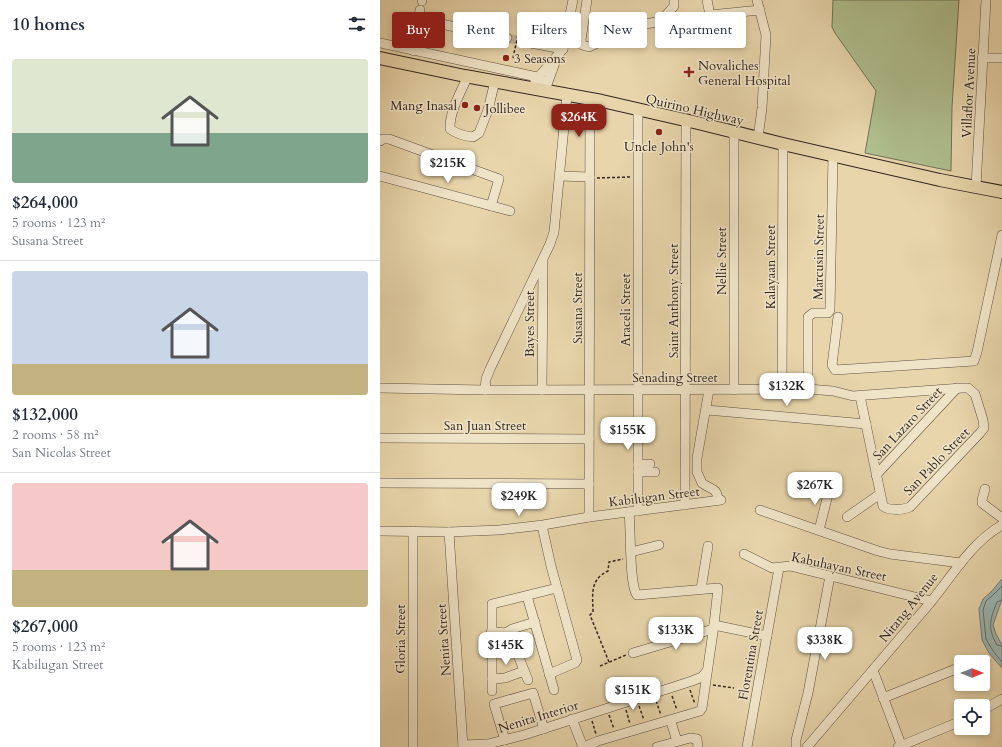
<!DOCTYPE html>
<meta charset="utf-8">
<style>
:root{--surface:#fff;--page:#f6f6f7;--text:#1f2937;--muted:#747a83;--line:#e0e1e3;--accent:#8f2418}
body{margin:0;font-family:Cardo,serif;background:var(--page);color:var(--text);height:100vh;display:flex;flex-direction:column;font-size:15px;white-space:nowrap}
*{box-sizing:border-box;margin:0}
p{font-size:13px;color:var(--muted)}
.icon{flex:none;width:22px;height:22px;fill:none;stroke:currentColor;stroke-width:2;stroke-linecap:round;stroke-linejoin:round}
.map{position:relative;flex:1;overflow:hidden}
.sheet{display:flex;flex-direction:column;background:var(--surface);width:380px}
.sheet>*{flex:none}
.banner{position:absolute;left:12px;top:12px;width:380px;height:36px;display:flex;gap:8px}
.needle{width:26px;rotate:90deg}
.controls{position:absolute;left:574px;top:655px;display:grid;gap:8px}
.controls a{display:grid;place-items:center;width:36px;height:36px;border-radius:4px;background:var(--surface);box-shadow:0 2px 6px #0003;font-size:20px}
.price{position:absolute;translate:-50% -34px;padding:0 9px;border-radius:8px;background:#fff;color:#222;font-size:13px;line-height:26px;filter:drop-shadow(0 1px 2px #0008)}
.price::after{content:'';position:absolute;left:50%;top:24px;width:12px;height:9px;margin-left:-6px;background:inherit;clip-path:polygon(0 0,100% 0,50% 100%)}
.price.selected{background:var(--accent);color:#fff}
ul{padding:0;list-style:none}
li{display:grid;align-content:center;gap:8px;height:212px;padding:0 12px}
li+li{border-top:1px solid var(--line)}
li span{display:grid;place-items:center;height:124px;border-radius:4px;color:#555}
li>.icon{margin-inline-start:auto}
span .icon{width:72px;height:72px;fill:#fffc;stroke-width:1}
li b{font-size:17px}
h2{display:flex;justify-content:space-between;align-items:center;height:48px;padding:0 12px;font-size:17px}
.pill{padding:0 14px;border-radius:4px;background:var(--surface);box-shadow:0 2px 6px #0003;font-size:14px;line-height:36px}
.pill.selected{background:var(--accent);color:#fff}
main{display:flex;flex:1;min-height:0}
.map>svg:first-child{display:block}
.green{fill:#afbe8e;stroke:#717257}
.water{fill:#9bb6b4;stroke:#717d79}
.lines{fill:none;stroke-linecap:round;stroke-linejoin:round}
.shore{stroke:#676e6a;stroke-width:1}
.minor-tunnel{stroke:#c4b28f;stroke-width:9;stroke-dasharray:9 4.5;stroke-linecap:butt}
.minor-casing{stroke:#605243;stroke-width:10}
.major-casing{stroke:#332720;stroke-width:14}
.path{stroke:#332720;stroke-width:1.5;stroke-dasharray:3 2;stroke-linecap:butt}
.minor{stroke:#f0e4c8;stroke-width:9}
.major{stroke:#e8d5ab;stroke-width:12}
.poi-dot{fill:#8f2418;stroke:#f0e4c8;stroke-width:1.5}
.labels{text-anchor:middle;stroke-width:3;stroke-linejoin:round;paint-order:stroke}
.poi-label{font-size:13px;fill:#332720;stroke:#f0e4c8;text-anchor:start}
.street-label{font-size:13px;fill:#332720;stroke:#f0e4c8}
</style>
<main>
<section class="sheet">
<h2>10 homes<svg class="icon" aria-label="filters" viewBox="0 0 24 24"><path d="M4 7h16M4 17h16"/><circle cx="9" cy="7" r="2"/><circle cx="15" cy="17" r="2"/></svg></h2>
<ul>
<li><span style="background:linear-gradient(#dfe7d0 60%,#7fa58c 0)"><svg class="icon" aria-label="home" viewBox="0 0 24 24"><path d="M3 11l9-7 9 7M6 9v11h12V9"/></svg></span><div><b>$264,000</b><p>5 rooms · 123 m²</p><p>Susana Street</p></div></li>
<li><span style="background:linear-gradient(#c9d6e8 75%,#c2b280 0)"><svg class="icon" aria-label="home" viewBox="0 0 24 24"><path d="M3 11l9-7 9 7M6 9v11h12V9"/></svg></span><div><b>$132,000</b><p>2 rooms · 58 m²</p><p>San Nicolas Street</p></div></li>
<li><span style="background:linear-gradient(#f6c9c9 70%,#c2b280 0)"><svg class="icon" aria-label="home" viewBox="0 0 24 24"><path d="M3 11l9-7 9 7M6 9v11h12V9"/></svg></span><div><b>$267,000</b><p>5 rooms · 123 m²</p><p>Kabilugan Street</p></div></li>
</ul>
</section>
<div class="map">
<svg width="622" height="747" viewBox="0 0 622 747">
<rect width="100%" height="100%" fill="#e8d5ab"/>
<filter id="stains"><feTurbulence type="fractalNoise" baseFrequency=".005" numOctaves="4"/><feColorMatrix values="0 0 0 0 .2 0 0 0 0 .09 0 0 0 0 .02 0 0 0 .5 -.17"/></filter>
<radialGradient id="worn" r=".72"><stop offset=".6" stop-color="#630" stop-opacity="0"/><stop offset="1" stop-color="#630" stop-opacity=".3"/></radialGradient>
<polygon class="green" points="453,0 579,0 572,107 571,171 485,153 496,91 455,33 452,27"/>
<polygon class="water" points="622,579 622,599 613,625 616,634 622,645 622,668 609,653 602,640 599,609 603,599 611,592"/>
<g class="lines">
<g class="shore">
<polyline points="622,586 614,594 606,601 603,610 606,639 613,651 622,662"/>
<path d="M622,600L617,602C610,619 607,628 617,645L622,646"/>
</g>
<polyline class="minor-tunnel" points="127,38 145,42"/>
<defs>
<g id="minor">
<polyline points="207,0 201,40 202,45 209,47 222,41 241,29 281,21 294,6 294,0"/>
<polyline points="327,0 330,15"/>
<polyline points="377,0 386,35 382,108 378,138"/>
<polyline points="42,1 42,0"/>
<polyline points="38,19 127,38"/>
<polyline points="314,36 330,15 380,10"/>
<polyline points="145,42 183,49"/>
<polyline points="0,43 157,77 163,81 165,91"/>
<polyline points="34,51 40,10"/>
<polyline points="602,58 622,58"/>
<path d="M88,76C81,91 69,113 70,129C77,134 84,136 93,137L99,133L108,110L115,81"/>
<polyline points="155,81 183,49 193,0"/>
<polyline points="165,90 176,60"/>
<polyline points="0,141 3,139 9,139 119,179 111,206"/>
<polyline points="0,176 130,211"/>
<polyline points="180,176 210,177"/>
<polyline points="596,187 606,0"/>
<polyline points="458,317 452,365 455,370 594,361 597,352 622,235"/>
<path d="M0,388L105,390L428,389L453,391L473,396L582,388H588L595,394L603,420L604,428L600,433L530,507C523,510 509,511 503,506L480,396"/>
<polyline points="428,389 428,317 433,313 448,313 450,310 453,155"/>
<polyline points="105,390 106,379 110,369 170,244 174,232 187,95"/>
<polyline points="162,390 163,261"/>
<path d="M329,390L317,458V472L322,483C331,490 337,487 338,500"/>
<polyline points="354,390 354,133"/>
<polyline points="402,390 403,144"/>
<polyline points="327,410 486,424"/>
<polyline points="0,438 209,439"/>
<polyline points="258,465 270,464"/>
<polyline points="258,472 275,472"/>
<polyline points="496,475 577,388"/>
<polyline points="0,483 209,484"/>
<polyline points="605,489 602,500 602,503 622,518"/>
<polyline points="305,505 306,120"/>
<polyline points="380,510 498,551 510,554 581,563"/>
<polyline points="258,511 258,109"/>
<polyline points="209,517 210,99"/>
<polyline points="467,517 500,494"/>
<polyline points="163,530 171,566 197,660 195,663 169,674"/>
<polyline points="439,530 450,487"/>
<polyline points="0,531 69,532 119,530 163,525 209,517 341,500"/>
<polyline points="33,531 33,747"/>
<polyline points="69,532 83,747"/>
<polyline points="251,552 279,545"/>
<polyline points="364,554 392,568 410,566 551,601"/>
<polyline points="321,589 328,546"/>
<polyline points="147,596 174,690"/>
<polyline points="334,625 387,636"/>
<polyline points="111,632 129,633 148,680"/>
<polyline points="127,632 132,629 155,622"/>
<polyline points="253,653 333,629"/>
<polyline points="493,670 522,747"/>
<polyline points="112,679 125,678 144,671"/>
<polyline points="112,691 112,604 177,588"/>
<polyline points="503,698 581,667"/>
<polyline points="603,710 622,699"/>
<polyline points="192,719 203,747"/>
<polyline points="291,722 297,741"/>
<polyline points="125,740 114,704 153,693 164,729"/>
<polyline points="83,745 108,744 144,735 312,681 322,677 327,671"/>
<path d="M204,747L218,741L320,711L322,708L334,625L338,588L257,595C249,585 251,529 249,512"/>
<polyline points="277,747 310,738 317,739 318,747"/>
<polyline points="367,747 399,568"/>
<polyline points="416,747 416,740 428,693 450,576"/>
<path d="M427,747C468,699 509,651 550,603C572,576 591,543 622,525"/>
<polyline points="518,747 581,721"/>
</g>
<polyline id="major" points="0,58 85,76 222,101 318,123 403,144 560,180 622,192"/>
</defs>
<use href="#minor" class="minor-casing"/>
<use href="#major" class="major-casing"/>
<g class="path">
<polyline points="133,58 139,30"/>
<polyline points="217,178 250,177"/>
<path d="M229,662L210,615L213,612C213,595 209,580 228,571L229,562L243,559"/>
<polyline points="220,666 246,655"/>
<polyline points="333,685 354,688"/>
<polyline points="310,690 315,704"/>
<polyline points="292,696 297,710"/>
<polyline points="276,701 281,715"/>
<polyline points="259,706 264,720"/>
<polyline points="246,710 250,724"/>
<polyline points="229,715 234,729"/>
<polyline points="212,721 216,734"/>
</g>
<use href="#minor" class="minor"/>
<use href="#major" class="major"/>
</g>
<g class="poi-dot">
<circle cx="126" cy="58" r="4"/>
<path d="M307 66h4v4h4v4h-4v4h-4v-4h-4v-4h4z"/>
<circle cx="85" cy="105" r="4"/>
<circle cx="97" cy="108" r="4"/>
<circle cx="279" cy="132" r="4"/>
</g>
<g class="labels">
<g class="poi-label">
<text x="134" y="63">3 Seasons</text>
<text x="318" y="70">Novaliches<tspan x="318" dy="15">General Hospital</tspan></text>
<text x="77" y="110" text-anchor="end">Mang Inasal</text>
<text x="105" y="113">Jollibee</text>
<text x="279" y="151" text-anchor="middle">Uncle John's</text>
</g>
<g class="street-label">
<text transform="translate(588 93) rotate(-87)" y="5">Villaflor Avenue</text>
<text transform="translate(315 109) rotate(13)" y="5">Quirino Highway</text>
<text transform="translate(438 257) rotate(-89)" y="5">Marcusin Street</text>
<text transform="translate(341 261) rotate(-90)" y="5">Nellie Street</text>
<text transform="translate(390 267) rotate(-90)" y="5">Kalayaan Street</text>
<text transform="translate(293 301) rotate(-90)" y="5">Saint Anthony Street</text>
<text transform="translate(197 308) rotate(-90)" y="5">Susana Street</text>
<text transform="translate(245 310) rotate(-90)" y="5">Araceli Street</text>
<text transform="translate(149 324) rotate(-90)" y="5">Bayes Street</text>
<text x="295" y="382">Senading Street</text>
<text transform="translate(527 423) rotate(-47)" y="5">San Lazaro Street</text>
<text x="105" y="430">San Juan Street</text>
<text transform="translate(556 461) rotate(-46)" y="5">San Pablo Street</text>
<text transform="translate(274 496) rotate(-7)" y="5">Kabilugan Street</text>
<text transform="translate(459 566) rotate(12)" y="5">Kabuhayan Street</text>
<text transform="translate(528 607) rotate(-51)" y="5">Nitang Avenue</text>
<text transform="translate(20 639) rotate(-90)" y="5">Gloria Street</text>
<text transform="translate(63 640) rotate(-94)" y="5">Nenita Street</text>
<text transform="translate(370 655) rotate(-80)" y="5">Florentina Street</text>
<text transform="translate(158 716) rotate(-17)" y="5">Nenita Interior</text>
</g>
</g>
<rect width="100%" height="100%" filter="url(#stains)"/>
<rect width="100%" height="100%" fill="url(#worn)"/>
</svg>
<div class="controls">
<a><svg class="needle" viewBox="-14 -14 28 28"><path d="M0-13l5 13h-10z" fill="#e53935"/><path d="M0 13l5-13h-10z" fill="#747a83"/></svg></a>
<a><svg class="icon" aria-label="locate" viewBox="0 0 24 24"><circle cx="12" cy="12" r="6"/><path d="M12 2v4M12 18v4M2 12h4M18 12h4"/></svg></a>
</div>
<b class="price selected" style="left:199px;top:138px">$264K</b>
<b class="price" style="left:68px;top:184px">$215K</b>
<b class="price" style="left:407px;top:407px">$132K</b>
<b class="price" style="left:248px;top:451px">$155K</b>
<b class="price" style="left:435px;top:506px">$267K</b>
<b class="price" style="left:139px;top:517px">$249K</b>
<b class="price" style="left:296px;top:651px">$133K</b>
<b class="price" style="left:445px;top:661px">$338K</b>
<b class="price" style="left:126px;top:666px">$145K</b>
<b class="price" style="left:253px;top:711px">$151K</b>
<div class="banner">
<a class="pill selected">Buy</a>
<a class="pill">Rent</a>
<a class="pill">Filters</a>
<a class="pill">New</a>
<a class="pill">Apartment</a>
</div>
</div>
</main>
